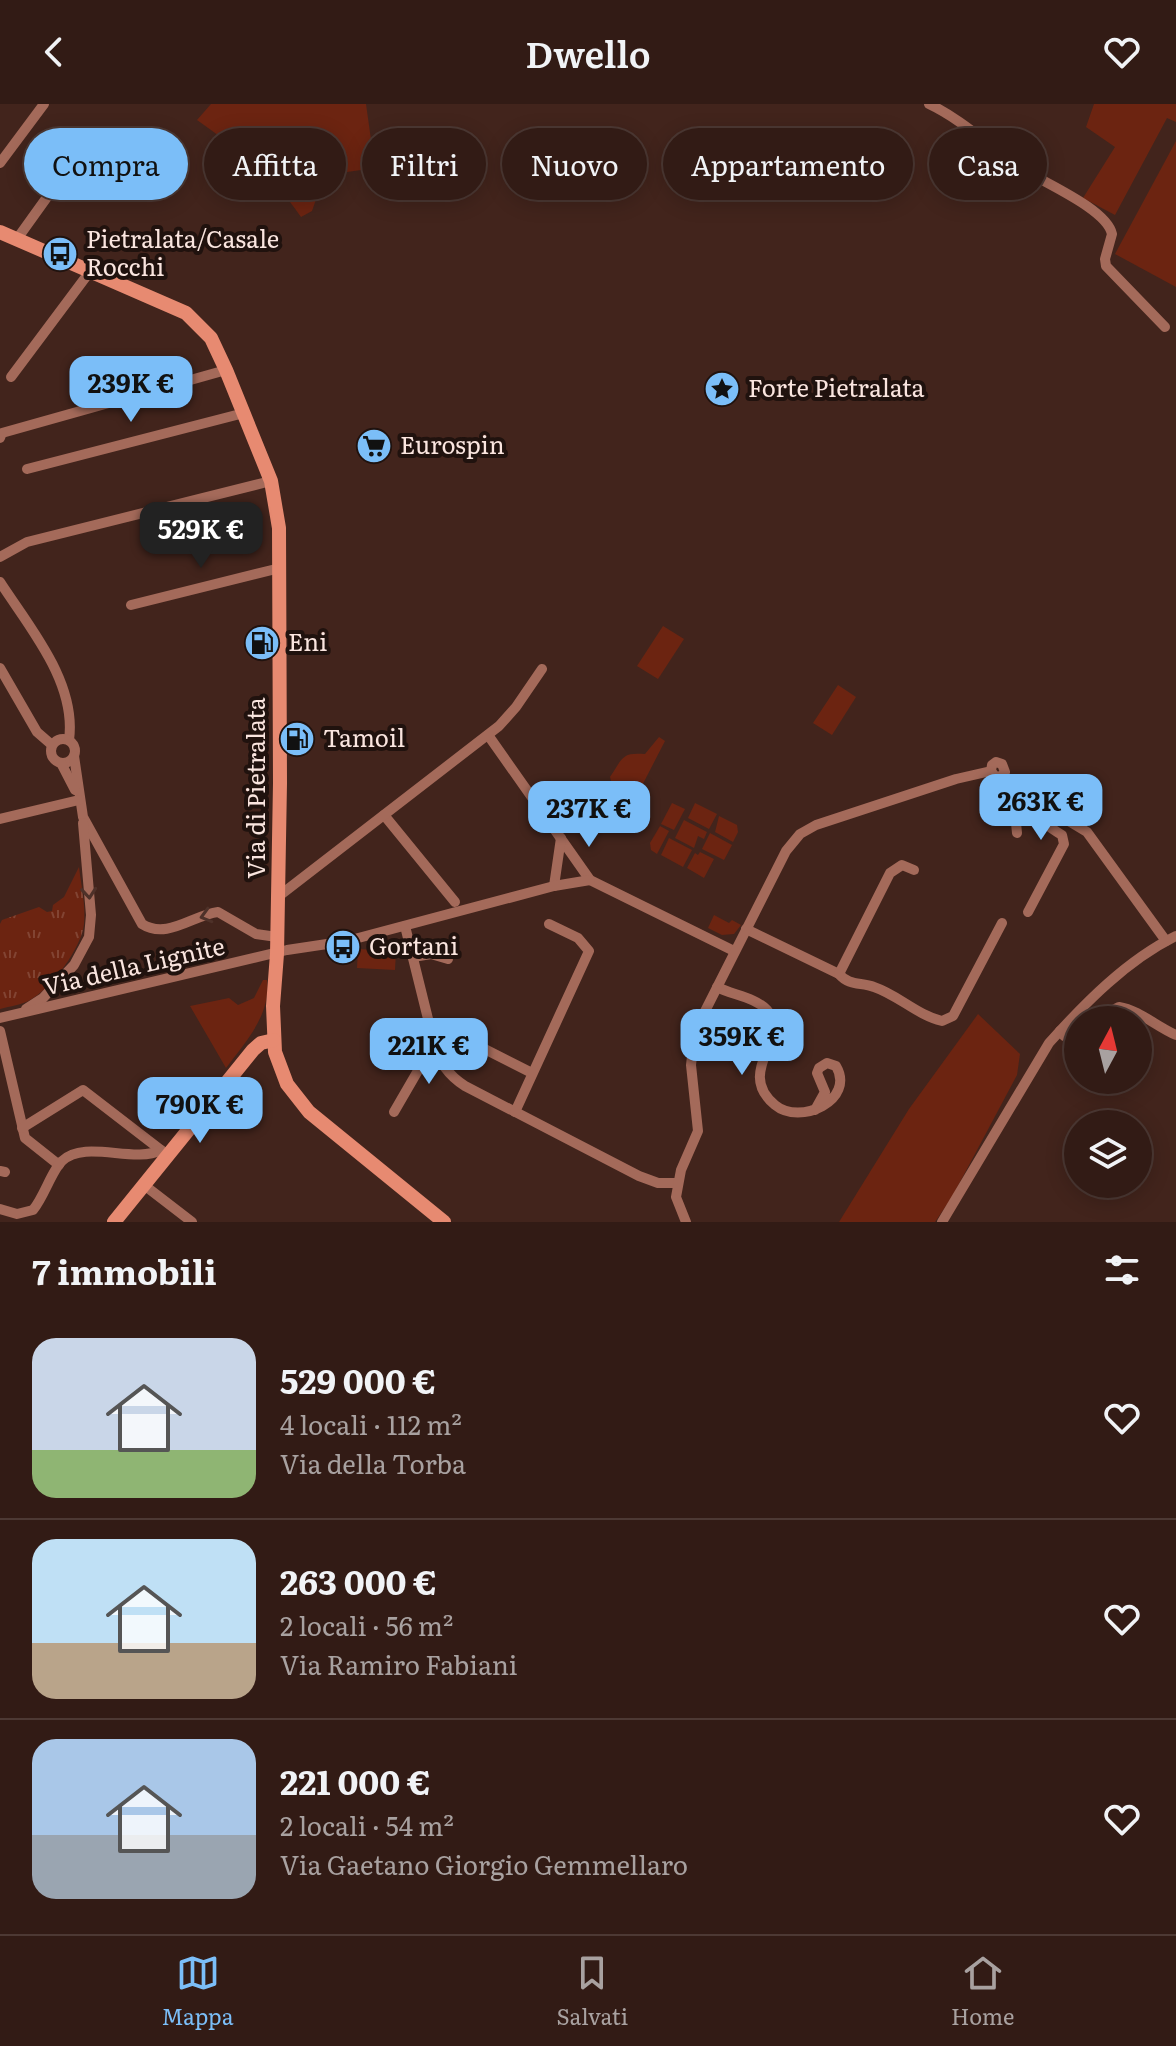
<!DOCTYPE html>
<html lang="it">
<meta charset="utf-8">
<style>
:root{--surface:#321b15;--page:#3d2822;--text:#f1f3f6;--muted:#a8a1a0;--line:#4d3934;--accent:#7bbef8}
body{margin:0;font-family:Literata,serif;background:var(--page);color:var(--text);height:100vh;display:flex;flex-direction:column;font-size:30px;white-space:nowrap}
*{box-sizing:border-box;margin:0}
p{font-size:26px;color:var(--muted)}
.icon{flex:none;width:44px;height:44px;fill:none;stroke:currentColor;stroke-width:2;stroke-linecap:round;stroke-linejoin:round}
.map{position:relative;height:1118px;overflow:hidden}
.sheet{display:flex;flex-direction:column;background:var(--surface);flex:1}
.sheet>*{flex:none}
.hud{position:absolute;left:24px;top:24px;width:1128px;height:72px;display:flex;gap:16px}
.needle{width:52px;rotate:7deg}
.buttons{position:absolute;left:1064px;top:902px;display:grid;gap:16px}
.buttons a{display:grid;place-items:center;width:88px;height:88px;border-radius:50%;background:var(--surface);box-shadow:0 4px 20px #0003,0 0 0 2px var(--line);font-size:40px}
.price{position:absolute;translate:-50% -68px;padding:0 18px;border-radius:16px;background:var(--accent);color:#111;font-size:26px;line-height:52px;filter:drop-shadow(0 2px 4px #0008)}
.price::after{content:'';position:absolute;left:50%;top:48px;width:24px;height:18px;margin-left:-12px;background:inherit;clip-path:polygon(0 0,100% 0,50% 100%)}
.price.on{background:#222;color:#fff}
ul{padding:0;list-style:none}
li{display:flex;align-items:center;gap:24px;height:200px;padding:0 32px}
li+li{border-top:2px solid var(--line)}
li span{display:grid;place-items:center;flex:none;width:224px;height:160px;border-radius:24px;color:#555}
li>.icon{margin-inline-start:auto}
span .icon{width:96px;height:96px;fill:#fffc;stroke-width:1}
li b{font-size:34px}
h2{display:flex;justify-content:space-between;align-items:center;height:96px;padding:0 32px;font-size:34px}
.chip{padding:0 28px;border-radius:36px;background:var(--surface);box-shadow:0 4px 20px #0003,0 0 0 2px var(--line);font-size:28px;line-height:72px}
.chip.on{background:var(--accent);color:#111}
header{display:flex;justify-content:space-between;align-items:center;height:104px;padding:0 32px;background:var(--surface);font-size:36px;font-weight:600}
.tab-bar{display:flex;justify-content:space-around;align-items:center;height:112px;border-top:2px solid var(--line);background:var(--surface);font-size:22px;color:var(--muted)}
.tab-bar a{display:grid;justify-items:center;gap:4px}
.tab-bar .on{color:var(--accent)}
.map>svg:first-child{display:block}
.green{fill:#6c2411}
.park{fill:url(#park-tufts)}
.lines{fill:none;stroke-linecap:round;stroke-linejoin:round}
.street{stroke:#a46a5a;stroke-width:10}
.secondary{stroke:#e78a71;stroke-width:14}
.oneway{stroke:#4e3129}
.labels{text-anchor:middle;stroke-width:8;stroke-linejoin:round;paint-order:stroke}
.poi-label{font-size:24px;fill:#fae5df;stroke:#20120e;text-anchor:start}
.street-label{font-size:24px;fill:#fae5df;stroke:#20120e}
</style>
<header><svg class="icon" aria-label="back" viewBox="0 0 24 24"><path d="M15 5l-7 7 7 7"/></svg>Dwello<svg class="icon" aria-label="heart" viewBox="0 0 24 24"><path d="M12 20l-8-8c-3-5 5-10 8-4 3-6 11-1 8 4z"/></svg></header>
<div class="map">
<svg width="1176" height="1118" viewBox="0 0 1176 1118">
<defs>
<pattern id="park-tufts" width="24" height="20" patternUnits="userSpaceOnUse" patternTransform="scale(2)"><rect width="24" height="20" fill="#6c2411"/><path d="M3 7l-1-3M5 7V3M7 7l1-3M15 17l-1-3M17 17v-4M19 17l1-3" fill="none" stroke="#824433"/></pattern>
</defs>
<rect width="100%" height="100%" fill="#42241c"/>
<g class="green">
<path d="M211,0H366L375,64L340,69L322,78L312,107L301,113C273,72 238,45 197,16Z"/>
<polygon points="1094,0 1176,0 1176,18 1167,14 1115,111 1083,94 1115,43 1086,23"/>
<polygon points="1176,37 1176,183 1115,150"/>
<polygon points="663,522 684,535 658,575 637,562"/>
<polygon points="838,581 856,593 832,631 813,619"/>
<path d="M659,633L665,637L632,701L598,686L611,677L610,673C623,654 621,648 645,650Z"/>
<polygon points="672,699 685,705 674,726 661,720"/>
<polygon points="695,699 717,710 709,725 688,714"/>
<polygon points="719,712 737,721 738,728 733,738 715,728"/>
<polygon points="684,716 707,728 704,735 698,732 694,744 675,734"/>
<polygon points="660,722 669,727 657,750 651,746 650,739"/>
<polygon points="710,729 732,741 724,756 702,745"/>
<polygon points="669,734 692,746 683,763 661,751"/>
<polygon points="700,748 714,755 704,774 687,764 695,749 698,751"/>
<polygon points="714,811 729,819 732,816 741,821 734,830 722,831 708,824"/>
<polygon points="358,845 396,847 395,866 357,864"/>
<path d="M263,876H267C271,911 246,937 226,964L190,902L229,894L238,901L254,894Z"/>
<polygon points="978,910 1020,950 1017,971 952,1093 935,1118 839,1118 909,1005"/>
</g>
<path class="park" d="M79,763C81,781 86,802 84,820C82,843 51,885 30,896C22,901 10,902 0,905V820L2,816L39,803L47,808L52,807L53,801L64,793Z"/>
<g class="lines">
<g class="street">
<path d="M929,0C965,17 994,47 1028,68C1049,81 1107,106 1112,130L1105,155L1106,162L1165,223"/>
<polyline points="0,59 44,0"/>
<polyline points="17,135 83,43"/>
<polyline points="11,273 91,166"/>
<polyline points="0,334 2,329 226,266"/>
<polyline points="27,365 244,309"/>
<polyline points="0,453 27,438 271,377"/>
<path d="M0,478C29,523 77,578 69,636"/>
<polyline points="131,501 280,464"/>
<polyline points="0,564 37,628 52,641"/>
<polyline points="488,631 590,776 734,847"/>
<circle cx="63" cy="647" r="12"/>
<path d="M74,652L83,713L142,820C167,836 193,811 218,808L256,830L277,833"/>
<polyline points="61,659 75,686"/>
<polyline points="1002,672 1022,689 1087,728 1166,837"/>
<polyline points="384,711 455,798"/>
<polyline points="0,715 79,696"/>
<polyline points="1017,729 1016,719 1023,704"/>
<polyline points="554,782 561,734"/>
<polyline points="279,792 499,622 516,603 542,565"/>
<path d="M1028,808L1064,740L1062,731C1048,723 1036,712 1023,704L1029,694"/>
<path d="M405,822L434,939C439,958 448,971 465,982L639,1072L658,1079H677"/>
<path d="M746,825L839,870C849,882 861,878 874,883C898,891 917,911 942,917L953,912L1002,819"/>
<polyline points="413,853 431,850 448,855"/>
<polyline points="839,870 890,769 902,761 914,766"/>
<path d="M717,883C732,891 755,893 767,906C792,933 734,967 775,1001C800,1022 856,996 836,962L827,959L819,964L817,969L825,988L815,1006"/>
<polyline points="26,905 43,894 74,861 89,833 91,811 83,719"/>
<polyline points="0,914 287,846 347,837 554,782 590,776"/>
<path d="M1093,916L1119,903C1139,906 1157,923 1176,931"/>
<polyline points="450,920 451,927 457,931 532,969"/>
<polyline points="0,927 25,1034 59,1061"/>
<polyline points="1060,927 1064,932 1078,924"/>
<polyline points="394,1008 434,939"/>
<polyline points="515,1008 589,847 578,834 549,820"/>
<polyline points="22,1024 83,986 166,1050"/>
<polyline points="0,1067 5,1068"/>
<polyline points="144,1081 192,1118"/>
<path d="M0,1105L17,1110L33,1106C44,1093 52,1066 62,1057C85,1035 134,1060 161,1046"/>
<polyline points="686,1118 676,1093 681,1066 698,1027 691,961 695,927 786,747 800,730 816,721 956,675 991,667 995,672 1000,673 1005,668 1002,660 996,658 992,661 991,667"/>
<path d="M942,1118L1049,939C1085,899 1127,856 1176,832"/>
</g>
<g class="secondary">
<polyline points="0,128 186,209 211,234 226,266 271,377 279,424 280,679 277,850 273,902 275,948 287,980 309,1008 444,1118"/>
<polyline points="114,1118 253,946 261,939 274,936"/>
</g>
</g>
<defs><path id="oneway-chevron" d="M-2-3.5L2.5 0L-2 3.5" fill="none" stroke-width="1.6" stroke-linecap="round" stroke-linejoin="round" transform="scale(2)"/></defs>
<g class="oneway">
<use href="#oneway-chevron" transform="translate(89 789) rotate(85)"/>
<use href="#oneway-chevron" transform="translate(206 812) rotate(164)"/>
</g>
<defs>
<symbol id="bus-disc" viewBox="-11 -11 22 22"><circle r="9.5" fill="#7bbef8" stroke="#20120e"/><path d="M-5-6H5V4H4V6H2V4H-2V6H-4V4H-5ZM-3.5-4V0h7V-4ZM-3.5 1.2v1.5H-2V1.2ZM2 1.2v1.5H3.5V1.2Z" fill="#111"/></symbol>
<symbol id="sight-disc" viewBox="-11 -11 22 22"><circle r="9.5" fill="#7bbef8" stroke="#20120e"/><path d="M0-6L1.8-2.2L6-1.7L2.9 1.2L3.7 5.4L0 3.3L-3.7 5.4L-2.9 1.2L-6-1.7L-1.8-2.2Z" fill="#111"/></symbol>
<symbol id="supermarket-disc" viewBox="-11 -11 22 22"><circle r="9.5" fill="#7bbef8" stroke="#20120e"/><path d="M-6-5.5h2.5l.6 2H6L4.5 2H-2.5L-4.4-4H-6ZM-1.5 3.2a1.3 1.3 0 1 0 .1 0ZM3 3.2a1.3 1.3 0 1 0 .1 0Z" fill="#111"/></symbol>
<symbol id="fuel-disc" viewBox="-11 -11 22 22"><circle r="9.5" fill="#7bbef8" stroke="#20120e"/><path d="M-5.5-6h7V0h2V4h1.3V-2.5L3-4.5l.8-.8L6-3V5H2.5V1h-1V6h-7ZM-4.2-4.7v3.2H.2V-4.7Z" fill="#111"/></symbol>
</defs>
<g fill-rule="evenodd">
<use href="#bus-disc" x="40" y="130" width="40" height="40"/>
<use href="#sight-disc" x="702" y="265" width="40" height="40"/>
<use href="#supermarket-disc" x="354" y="322" width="40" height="40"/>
<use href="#fuel-disc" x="242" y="519" width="40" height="40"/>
<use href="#fuel-disc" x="277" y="615" width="40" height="40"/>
<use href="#bus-disc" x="323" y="823" width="40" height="40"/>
</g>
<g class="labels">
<g class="poi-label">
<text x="86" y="144">Pietralata/Casale<tspan x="86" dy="28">Rocchi</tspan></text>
<text x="748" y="293">Forte Pietralata</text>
<text x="400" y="350">Eurospin</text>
<text x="288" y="547">Eni</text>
<text x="323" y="643">Tamoil</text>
<text x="369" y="851">Gortani</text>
</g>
<g class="street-label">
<text transform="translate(257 684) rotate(-90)" y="8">Via di Pietralata</text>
<text transform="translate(134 863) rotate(-13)" y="8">Via della Lignite</text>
</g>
</g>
</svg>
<div class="buttons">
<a><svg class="needle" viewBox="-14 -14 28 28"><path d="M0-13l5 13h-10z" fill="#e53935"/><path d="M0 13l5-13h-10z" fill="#a8a1a0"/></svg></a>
<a><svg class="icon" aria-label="layers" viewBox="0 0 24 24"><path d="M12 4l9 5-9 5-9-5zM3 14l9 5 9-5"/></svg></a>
</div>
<b class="price" style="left:131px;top:320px">239K €</b>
<b class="price on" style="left:201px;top:466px">529K €</b>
<b class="price" style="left:1041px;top:738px">263K €</b>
<b class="price" style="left:589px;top:745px">237K €</b>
<b class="price" style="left:742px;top:973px">359K €</b>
<b class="price" style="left:429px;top:982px">221K €</b>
<b class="price" style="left:200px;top:1041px">790K €</b>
<div class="hud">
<a class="chip on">Compra</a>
<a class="chip">Affitta</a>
<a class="chip">Filtri</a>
<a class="chip">Nuovo</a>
<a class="chip">Appartamento</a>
<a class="chip">Casa</a>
</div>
</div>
<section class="sheet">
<h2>7 immobili<svg class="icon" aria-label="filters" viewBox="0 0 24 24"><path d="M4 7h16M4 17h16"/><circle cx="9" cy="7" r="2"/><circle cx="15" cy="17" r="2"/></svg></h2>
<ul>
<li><span style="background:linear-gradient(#c9d6e8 70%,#8fb573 0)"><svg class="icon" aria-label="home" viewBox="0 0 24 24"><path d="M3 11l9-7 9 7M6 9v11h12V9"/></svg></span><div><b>529 000 €</b><p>4 locali · 112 m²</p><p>Via della Torba</p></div><svg class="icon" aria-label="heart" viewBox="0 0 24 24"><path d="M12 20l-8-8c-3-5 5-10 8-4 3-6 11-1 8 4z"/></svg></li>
<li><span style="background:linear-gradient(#bfe0f5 65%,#b9a48a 0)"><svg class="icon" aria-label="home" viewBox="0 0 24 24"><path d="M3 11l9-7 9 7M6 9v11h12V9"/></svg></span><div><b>263 000 €</b><p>2 locali · 56 m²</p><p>Via Ramiro Fabiani</p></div><svg class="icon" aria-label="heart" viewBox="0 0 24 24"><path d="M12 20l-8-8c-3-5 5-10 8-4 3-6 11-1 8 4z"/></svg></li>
<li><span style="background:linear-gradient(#a9c7e8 60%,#9aa5b1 0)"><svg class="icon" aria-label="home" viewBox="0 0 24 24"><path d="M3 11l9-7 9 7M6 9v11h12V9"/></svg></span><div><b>221 000 €</b><p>2 locali · 54 m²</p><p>Via Gaetano Giorgio Gemmellaro</p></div><svg class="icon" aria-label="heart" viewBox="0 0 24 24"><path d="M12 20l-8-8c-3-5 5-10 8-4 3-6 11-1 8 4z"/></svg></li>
</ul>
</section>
<nav class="tab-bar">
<a class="on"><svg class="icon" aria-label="map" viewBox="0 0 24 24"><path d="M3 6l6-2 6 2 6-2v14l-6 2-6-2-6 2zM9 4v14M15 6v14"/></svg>Mappa</a>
<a><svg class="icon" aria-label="saved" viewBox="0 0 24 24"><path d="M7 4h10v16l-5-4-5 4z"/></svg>Salvati</a>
<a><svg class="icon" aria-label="home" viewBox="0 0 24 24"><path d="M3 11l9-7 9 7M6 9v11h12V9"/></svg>Home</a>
</nav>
